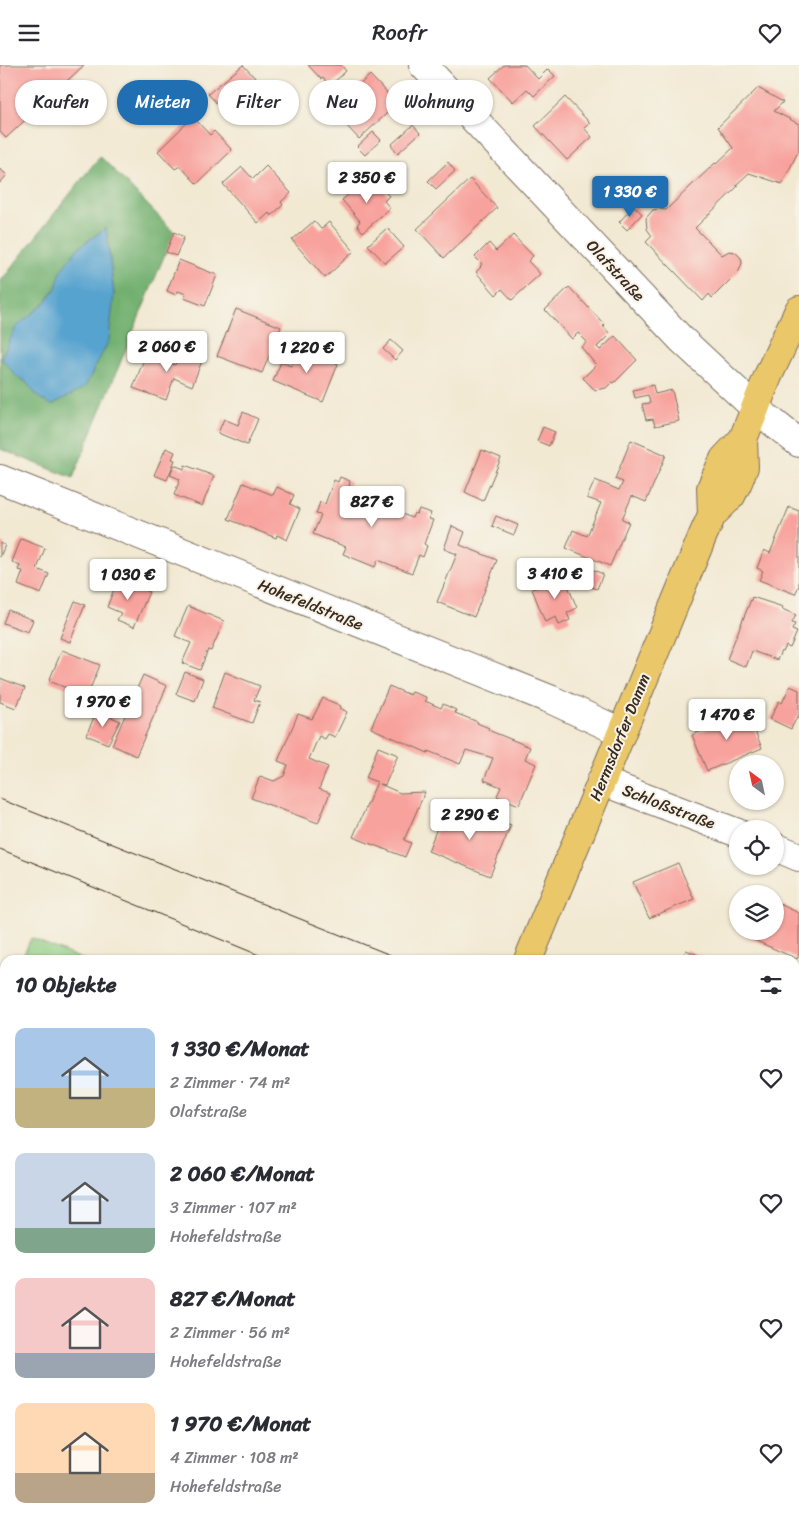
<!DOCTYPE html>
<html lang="de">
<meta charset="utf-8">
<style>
:root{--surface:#fff;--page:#f7f7f7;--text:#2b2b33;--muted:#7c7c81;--accent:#1f6fb2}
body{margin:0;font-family:Sriracha,sans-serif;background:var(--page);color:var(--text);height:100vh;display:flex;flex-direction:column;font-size:19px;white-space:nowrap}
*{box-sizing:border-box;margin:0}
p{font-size:16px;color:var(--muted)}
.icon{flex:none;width:28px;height:28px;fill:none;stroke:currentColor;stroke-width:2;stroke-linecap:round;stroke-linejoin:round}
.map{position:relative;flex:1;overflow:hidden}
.side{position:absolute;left:0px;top:890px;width:800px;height:571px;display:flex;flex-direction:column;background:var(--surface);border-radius:15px 15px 0 0;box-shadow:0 1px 4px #0004}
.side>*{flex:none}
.hud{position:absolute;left:15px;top:15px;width:500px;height:45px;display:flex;gap:10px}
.needle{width:32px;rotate:327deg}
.buttons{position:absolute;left:729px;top:690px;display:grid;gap:10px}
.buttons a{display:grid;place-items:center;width:55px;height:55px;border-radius:50%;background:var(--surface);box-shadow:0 1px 4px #0004;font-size:25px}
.price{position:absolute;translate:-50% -42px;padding:0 11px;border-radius:5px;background:#fff;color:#222;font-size:16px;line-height:32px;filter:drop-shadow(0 1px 2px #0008)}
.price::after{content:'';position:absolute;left:50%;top:30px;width:15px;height:11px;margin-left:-8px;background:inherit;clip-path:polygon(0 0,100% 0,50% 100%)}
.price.selected{background:var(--accent);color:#fff}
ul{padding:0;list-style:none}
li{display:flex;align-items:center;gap:15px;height:125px;padding:0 15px}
li span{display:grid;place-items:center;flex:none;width:140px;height:100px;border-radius:10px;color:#555}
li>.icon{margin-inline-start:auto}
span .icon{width:60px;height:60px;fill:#fffc;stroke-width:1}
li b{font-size:21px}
h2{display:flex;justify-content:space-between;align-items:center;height:60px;padding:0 15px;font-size:21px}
.tag{padding:0 18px;border-radius:22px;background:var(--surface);box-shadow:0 1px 4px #0004;font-size:18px;line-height:45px}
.tag.selected{background:var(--accent);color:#fff}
header{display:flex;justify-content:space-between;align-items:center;height:65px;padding:0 15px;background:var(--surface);font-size:22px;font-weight:600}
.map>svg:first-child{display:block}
.green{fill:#8ecc82;stroke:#647b50}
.forest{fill:#72b070;stroke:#566d47;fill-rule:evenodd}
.water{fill:#57a3cf;stroke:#496676}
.building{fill:#f8a29d}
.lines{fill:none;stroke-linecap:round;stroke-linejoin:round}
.minor-casing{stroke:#7b6d5d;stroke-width:30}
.major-casing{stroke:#7b6d5d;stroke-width:30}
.minor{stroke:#fff;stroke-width:28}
.major{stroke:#eac769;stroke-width:28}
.tram{stroke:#3b2a1e;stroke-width:1}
.labels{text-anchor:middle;stroke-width:4;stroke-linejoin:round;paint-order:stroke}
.street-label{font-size:16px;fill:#3b2a1e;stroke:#f7f3e8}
</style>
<header><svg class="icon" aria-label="menu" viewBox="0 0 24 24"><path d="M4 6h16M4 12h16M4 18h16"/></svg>Roofr<svg class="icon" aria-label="heart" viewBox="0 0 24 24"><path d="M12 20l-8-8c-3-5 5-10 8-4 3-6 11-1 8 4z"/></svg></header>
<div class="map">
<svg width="799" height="1461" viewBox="0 0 799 1461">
<rect width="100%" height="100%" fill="#f7f3e8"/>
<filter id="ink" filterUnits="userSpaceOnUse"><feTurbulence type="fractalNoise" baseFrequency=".02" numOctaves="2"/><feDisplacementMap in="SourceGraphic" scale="10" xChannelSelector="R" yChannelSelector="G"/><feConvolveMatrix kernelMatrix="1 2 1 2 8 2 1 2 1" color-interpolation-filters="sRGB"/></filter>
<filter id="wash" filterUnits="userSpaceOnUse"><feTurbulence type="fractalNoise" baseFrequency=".0096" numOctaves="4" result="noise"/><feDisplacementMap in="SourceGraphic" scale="20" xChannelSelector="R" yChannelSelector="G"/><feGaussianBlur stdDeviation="1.12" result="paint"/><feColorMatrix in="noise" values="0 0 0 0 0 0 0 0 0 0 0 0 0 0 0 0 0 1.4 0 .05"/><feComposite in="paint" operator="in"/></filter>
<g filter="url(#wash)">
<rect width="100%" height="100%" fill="#f2e9d3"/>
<g class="green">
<polygon points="31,873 84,895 21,895"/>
<polygon points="5,933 5,1009 0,1006 0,945"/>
</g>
<path class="forest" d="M100,91L174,167L73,413L0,384V217ZM106,163L114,229L39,333L25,316L17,312L16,262L45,238L56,223L62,205L79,182Z"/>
<polygon class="water" points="106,163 114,229 109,275 85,322 52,340 39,333 25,316 17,312 1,293 16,262 45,238 56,223 61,205 79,182"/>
<g id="blocks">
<g class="building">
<polygon points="0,0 84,0 6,73 0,67"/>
<polygon points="243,0 270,29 253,44 250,42 234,57 208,29"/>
<polygon points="308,0 341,0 346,6 330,21 323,13 321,14"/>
<polygon points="504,0 525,0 538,14 548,4 555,11 534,31 527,24 513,37 490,13"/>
<polygon points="370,10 397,39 359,74 332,45"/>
<polygon points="758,23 783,37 774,46 799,59 799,85 782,119 749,108 736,120 738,121 695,163 722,190 729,186 735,187 741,193 742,198 739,206 712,233 709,229 703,236 646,177 652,171 647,164 646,153 653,145 659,144 666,145 715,98 716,99 733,83 718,62"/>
<polygon points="565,32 590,58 584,63 592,72 567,95 535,61"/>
<polygon points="193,52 210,70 214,66 232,85 197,119 180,101 175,104 158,86"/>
<polygon points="413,60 420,68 398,88 391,80"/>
<polygon points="373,67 381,75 365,90 357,82"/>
<polygon points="448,97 455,106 436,124 428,116"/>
<polygon points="266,101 291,128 281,137 283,140 271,151 269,148 258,158 223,119 242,102 253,114"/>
<polygon points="0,104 7,110 0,118"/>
<polygon points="470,114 497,143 444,193 417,164"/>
<polygon points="365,115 376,126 380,122 389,131 384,136 390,143 363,167 357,160 360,156 342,135"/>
<polygon points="634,141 642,149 627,165 619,157"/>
<polygon points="314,156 321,164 329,157 354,186 325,213 292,175"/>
<polygon points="387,163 404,182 385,198 368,180"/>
<polygon points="174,167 184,172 176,191 166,187"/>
<polygon points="513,170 533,191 528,196 540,209 512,235 502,224 496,230 476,207 481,202 480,201 482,199 475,192 489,178 496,186"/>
<polygon points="179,195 217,210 205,241 184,233 186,229 178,226 176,230 167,226"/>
<polygon points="569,222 605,260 603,261 610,269 597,282 600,285 615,271 637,295 614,318 612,317 606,323 595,325 583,313 596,300 581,282 587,277 578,268 572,274 545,245"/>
<polygon points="236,244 281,262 262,308 217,291"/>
<polygon points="391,275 403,286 395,295 383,284"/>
<polygon points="299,282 338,299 323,337 273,316 281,297 291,301"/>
<polygon points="183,283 204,291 192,321 174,313 166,335 133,323 146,289 175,300"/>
<polygon points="653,320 655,329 672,325 679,356 655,361 653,354 646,355 642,339 650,338 648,330 635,333 633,325"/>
<polygon points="243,347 258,354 247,380 218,368 224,354 238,360"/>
<polygon points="543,362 555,367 549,381 537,376"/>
<polygon points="631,375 666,390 646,437 632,431 622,454 629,457 610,501 566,483 573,465 587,471 601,438 587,433 595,415 619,425 623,417 615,414"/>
<polygon points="166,383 175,387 172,394 175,395 167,415 154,410"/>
<polygon points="482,385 501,393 483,436 465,427"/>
<polygon points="174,400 184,404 185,400 214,411 202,441 174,430 180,414 170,410"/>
<polygon points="340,412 350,416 349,422 353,423 351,429 365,434 367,428 399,440 397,447 412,453 414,448 417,449 419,444 431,448 429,454 433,455 424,479 427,481 423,492 419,490 412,508 378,495 375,502 343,489 346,482 313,469 321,450 316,449 320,437 325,439 334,415 338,417"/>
<polygon points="243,418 273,430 277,422 294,430 290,439 300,444 287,475 277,470 276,473 228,454"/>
<polygon points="789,442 799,446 799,521 795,529 759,515 763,506 757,503 764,485 770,488"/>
<polygon points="496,451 518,460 514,470 492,461"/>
<polygon points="452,461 465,467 460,480 497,495 474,552 437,537 457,489 444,484"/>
<polygon points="21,474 45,483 37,504 49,509 41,529 18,520 23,506 18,505 20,501 12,497"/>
<polygon points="0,478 5,480 0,492"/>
<polygon points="579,499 603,509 597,524 573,514"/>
<polygon points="564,511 577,543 567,548 570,555 559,560 556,552 545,557 532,524"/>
<polygon points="118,514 134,521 138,518 146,521 147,526 149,527 134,562 117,555 121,548 107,542"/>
<polygon points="752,532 783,542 782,544 796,550 792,558 795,559 792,565 797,567 790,583 786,581 783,587 781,586 777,595 752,586 746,602 727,594"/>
<polygon points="75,536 85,540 70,577 60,573"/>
<polygon points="188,541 224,556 211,586 208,585 200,605 182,598 191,578 175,571"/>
<polygon points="8,545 33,555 28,567 3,558"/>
<polygon points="62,585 100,600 87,631 49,616"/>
<polygon points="185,607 203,614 195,636 176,629"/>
<polygon points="225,607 260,621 254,635 260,637 252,658 212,643"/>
<polygon points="143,610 167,621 136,691 112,680"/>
<polygon points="0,613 25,623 16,643 0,637"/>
<polygon points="389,621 410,630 412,627 426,632 425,636 441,643 443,639 456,645 455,648 478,657 477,658 489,663 488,665 530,682 525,694 536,699 519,740 497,731 501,722 484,715 493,693 466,685 460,699 428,686 428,688 371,663"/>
<polygon points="790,621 799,625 799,653 797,652 791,664 770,654 779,636 782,638"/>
<polygon points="323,633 341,641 340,643 347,647 335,672 328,669 325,674 319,671 309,694 328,702 319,724 330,728 318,758 251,733 260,711 274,716 284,711 288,700 278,696 298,649 312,654"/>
<polygon points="97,646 120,656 108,679 86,670"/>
<polygon points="747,647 762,683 707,706 692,670"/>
<polygon points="378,682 398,690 385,720 380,719 400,728 425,727 404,775 411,778 405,792 353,772 377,717 366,713"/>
<polygon points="444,745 475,757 479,747 511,760 490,811 428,786"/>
<polygon points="678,798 694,834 649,853 633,817"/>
<polygon points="775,837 799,848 799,890 797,894 745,871 747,866 775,866"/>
<polygon points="686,885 710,895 682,895"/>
<polygon points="3,1001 5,1002 5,1015 0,1013"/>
<polygon points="0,1043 5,1046 5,1053 0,1064"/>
<polygon points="0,1069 5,1071 5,1085 0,1083"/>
<polygon points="799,1179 799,1250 795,1248 795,1180"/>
<polygon points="5,1289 5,1313 0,1311 0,1299"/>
<polygon points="795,1349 799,1352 799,1411 795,1412"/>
<polygon points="263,1456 288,1456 286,1461 266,1461 263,1459"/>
<polygon points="333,1456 345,1456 345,1461 334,1461"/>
<rect x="391" y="1456" width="37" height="5"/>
</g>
</g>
</g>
<g filter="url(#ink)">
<use href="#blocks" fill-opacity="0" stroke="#7b6d5d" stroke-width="1"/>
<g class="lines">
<defs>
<g id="minor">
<polyline points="423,0 681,274 755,343 799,378"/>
<polyline points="0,414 552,635 621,667"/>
<polyline points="601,716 738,768"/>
<polyline points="775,782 799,792"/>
<polyline points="0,1123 5,1112"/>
<polyline points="0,1180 5,1182"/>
<polyline points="795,1295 799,1297"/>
<polyline points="742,1456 742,1461"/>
<polyline points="160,1461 162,1456"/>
</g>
<g id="major">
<polyline points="712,450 711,423 718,407 724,394 743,374"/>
<polyline points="528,895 703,470 712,450 731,431 738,417 744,402 743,374 768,311 799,245"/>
<polyline points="470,1456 470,1461"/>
</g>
</defs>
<use href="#minor" class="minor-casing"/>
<use href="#major" class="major-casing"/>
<use href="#minor" class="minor"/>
<use href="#major" class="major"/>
<g class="tram">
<polyline points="0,734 403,895"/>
<polyline points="0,784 271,895"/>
<polyline points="795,1062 799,1064"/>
<polyline points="795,1118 799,1120"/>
</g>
</g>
</g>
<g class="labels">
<g class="street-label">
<text transform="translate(616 205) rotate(47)" y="6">Olafstraße</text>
<text transform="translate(311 539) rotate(22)" y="6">Hohefeldstraße</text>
<text transform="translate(619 672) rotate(-68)" y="6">Hermsdorfer Damm</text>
<text transform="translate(669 741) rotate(21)" y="6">Schloßstraße</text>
</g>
</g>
</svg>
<div class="buttons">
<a><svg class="needle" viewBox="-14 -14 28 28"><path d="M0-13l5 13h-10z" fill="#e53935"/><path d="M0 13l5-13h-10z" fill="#7c7c81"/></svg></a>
<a><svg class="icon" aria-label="locate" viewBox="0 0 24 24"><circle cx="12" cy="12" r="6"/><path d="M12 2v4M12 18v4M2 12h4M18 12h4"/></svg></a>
<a><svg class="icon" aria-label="layers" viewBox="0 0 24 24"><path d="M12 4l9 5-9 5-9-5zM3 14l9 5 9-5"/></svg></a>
</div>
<b class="price" style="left:367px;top:139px">2 350 €</b>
<b class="price selected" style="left:630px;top:153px">1 330 €</b>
<b class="price" style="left:167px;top:308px">2 060 €</b>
<b class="price" style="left:307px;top:309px">1 220 €</b>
<b class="price" style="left:372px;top:463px">827 €</b>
<b class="price" style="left:555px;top:535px">3 410 €</b>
<b class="price" style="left:128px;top:536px">1 030 €</b>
<b class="price" style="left:103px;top:663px">1 970 €</b>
<b class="price" style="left:727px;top:676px">1 470 €</b>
<b class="price" style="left:470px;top:776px">2 290 €</b>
<div class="hud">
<a class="tag">Kaufen</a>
<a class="tag selected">Mieten</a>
<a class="tag">Filter</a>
<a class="tag">Neu</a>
<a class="tag">Wohnung</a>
</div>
<section class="side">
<h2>10 Objekte<svg class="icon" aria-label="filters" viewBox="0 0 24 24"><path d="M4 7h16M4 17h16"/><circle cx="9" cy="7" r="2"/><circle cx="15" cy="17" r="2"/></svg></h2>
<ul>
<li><span style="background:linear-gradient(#a9c7e8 60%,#c2b280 0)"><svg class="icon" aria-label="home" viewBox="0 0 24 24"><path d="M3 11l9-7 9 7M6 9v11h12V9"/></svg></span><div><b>1 330 €/Monat</b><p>2 Zimmer · 74 m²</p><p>Olafstraße</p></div><svg class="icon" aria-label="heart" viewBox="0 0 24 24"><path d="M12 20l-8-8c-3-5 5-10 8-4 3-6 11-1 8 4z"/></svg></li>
<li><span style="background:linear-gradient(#c9d6e8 75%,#7fa58c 0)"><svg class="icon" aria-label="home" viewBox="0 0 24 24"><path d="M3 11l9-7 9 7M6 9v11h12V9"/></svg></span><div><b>2 060 €/Monat</b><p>3 Zimmer · 107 m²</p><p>Hohefeldstraße</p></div><svg class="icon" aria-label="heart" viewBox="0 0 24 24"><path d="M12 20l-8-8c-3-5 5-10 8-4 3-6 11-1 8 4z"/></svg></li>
<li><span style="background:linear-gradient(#f6c9c9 75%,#9aa5b1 0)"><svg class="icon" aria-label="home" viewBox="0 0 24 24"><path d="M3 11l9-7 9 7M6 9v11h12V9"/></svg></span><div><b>827 €/Monat</b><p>2 Zimmer · 56 m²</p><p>Hohefeldstraße</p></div><svg class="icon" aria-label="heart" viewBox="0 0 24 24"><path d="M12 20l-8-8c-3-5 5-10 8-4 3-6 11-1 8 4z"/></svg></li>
<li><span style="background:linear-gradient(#ffd9b3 70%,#b9a48a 0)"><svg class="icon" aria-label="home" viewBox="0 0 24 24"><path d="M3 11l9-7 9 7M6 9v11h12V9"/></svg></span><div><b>1 970 €/Monat</b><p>4 Zimmer · 108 m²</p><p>Hohefeldstraße</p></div><svg class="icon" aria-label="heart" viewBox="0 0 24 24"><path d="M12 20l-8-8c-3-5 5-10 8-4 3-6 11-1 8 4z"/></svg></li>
</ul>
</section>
</div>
